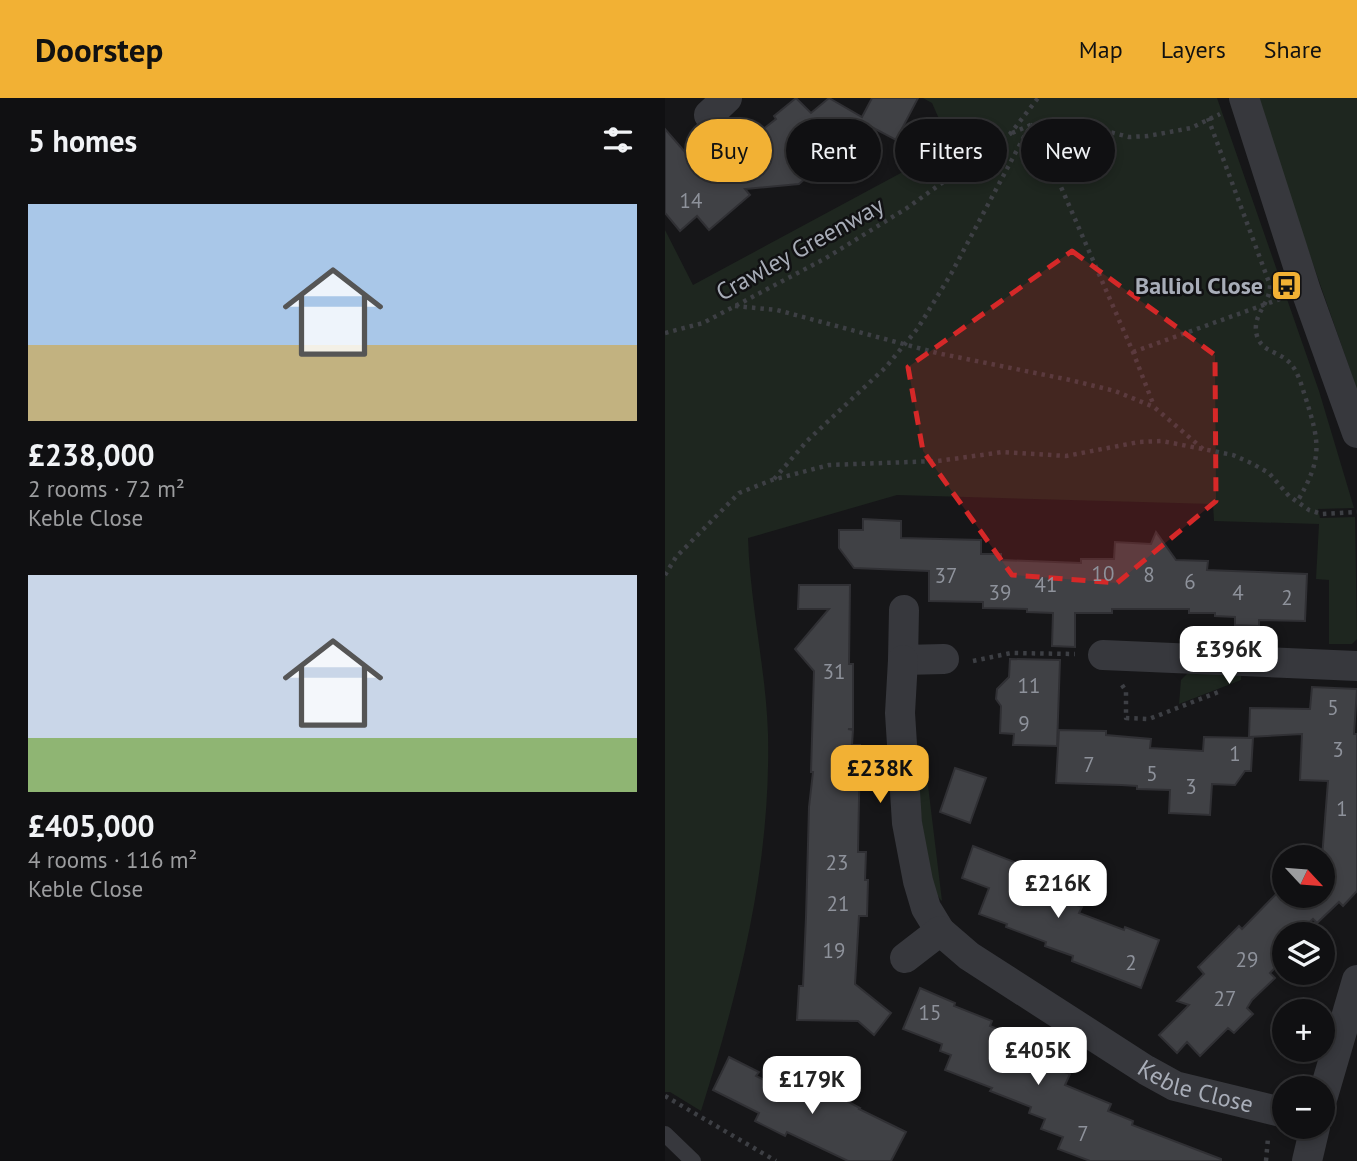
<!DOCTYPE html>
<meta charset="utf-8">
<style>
:root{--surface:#101012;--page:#19191b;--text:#f1f3f6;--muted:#9c9d9f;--line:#303032;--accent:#f2b134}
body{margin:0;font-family:"PT Sans",sans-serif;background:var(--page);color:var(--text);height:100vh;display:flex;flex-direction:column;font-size:26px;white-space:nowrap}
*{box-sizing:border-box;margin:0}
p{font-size:23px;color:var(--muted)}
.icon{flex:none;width:38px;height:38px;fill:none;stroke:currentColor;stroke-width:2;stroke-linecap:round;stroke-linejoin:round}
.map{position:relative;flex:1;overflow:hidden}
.drawer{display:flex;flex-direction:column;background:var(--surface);width:665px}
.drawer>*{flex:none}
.top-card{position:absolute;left:21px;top:21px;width:565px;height:63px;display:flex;gap:14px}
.needle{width:46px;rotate:116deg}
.tools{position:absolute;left:607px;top:747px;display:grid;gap:14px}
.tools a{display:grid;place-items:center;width:63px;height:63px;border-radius:50%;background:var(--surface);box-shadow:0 4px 10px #0003,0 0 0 2px var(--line);font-size:35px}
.price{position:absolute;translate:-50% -60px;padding:0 16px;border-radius:14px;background:#fff;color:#222;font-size:23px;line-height:46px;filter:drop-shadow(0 2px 4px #0008)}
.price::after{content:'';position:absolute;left:50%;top:42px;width:21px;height:16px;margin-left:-10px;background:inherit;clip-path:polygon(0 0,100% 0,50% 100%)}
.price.selected{background:var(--accent);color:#111}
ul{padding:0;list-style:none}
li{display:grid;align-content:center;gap:14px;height:371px;padding:0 28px}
li span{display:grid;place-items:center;height:217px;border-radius:0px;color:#555}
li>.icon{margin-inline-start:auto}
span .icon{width:126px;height:126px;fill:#fffc;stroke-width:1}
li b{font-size:30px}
h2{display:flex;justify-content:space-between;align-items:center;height:84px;padding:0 28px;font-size:30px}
.chip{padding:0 24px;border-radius:32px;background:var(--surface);box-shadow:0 4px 10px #0003,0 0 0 2px var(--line);font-size:24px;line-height:63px}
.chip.selected{background:var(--accent);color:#111}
header{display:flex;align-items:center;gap:42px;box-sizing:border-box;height:98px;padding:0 35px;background:var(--accent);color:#111}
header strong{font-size:33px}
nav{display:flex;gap:38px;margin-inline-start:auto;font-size:24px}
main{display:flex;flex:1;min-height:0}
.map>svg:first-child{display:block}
.green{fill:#1e261f}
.building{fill:#404145;stroke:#303034;stroke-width:2}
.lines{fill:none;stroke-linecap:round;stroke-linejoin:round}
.path{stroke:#3d3f44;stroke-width:4.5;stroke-dasharray:3.5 5;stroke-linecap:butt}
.service{stroke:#37383d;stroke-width:16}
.minor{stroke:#37383d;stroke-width:30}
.marked{fill:#d62828;fill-opacity:0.2;stroke:#d62828;stroke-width:5;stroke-dasharray:14 9;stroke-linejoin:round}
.labels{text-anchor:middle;stroke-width:5;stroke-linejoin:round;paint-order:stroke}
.number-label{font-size:21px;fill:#8e929b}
.street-label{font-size:24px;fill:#a8adb8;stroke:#111113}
.poi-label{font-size:24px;font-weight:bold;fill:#a8adb8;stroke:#111113;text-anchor:end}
</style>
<header>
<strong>Doorstep</strong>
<nav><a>Map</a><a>Layers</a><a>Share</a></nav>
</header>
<main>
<section class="drawer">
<h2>5 homes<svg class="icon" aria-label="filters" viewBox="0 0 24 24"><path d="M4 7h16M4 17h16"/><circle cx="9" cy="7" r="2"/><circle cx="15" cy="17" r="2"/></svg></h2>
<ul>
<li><span style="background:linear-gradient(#a9c7e8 65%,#c2b280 0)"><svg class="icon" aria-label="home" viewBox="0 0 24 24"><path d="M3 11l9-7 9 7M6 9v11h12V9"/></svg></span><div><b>£238,000</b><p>2 rooms · 72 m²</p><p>Keble Close</p></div></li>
<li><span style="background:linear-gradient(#c9d6e8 75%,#8fb573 0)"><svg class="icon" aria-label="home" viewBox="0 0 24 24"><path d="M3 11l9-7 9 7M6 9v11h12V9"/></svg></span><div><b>£405,000</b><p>4 rooms · 116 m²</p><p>Keble Close</p></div></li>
</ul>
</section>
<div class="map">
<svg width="692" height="1063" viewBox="0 0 692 1063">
<rect width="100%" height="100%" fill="#161618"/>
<g class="green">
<path d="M258,0H552L654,293L689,410L653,411L655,420L690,419L692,541L687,546H664V482L651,481L654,426L549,423L548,406L232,397L83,440C85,506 101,571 103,636C106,767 75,889 36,1013L5,994H0V132L28,187L286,48L267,5Z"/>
<polygon points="590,0 692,0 692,292"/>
<polygon points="525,573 576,575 576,582 514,606 516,582"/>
<path d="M261,671L277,803C261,788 256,708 252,683Z"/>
</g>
<g class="building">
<polygon points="131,0 146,15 164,0 197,19 207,0 253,0 231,42 201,26 195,53 178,67 141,58 142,79 134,86 80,91 85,97 44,132 32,118 15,133 0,115 0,31 40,77 111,21 109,18"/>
<polygon points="198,421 236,423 236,440 316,442 316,456 336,456 336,462 416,465 416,461 449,461 450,444 486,446 491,434 511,462 543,463 542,472 642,476 640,523 594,522 594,528 570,527 570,519 550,518 550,515 524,515 524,511 447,511 447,515 410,515 410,549 387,548 388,515 362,514 362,511 318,510 318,504 264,503 264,473 189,470 174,450 174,432 198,432"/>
<polygon points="134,487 185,487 184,566 188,566 188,631 183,631 188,632 187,647 195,647 193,754 201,754 200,782 203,782 202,818 194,818 190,886 226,915 209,937 193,923 132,922 134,888 138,888 141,819 144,709 148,674 146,674 149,573 130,551 164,511 133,511"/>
<polygon points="345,561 395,562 392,648 348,647 349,636 335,635 336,608 331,601 332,591 344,579"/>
<polygon points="647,589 692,591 689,636 692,636 692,793 678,808 674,804 652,825 648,821 632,836 620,836 620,860 605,875 610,880 587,902 582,910 588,916 569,935 563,930 535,958 522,944 512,955 494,937 524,907 512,903 539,876 533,869 574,828 577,831 620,787 620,798 658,798 657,760 663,683 635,682 637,636 584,639 585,610 645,611"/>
<polygon points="394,632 441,633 441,637 486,641 485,650 538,653 539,639 588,640 586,673 580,673 570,687 547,686 545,717 504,715 505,692 472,691 472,688 456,687 391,685"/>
<polygon points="290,670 321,680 305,725 275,714"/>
<polygon points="308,748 380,776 376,786 380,788 377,794 417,809 414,815 459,832 460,829 494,842 476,890 407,863 408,858 380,848 381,844 341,829 342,826 314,816 324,790 297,780"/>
<polygon points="255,890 290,905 289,908 327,923 325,928 342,935 340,942 367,952 364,961 405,976 400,987 446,1006 443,1013 468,1023 467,1027 556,1061 556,1063 425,1063 393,1051 398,1039 376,1031 380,1021 364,1015 366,1009 325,993 327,990 280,972 286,957 275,953 277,946 238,931"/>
<polygon points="64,959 94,974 91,978 138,1001 148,982 180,997 178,1001 195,1010 194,1011 241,1034 226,1063 183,1063 122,1034 120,1038 90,1023 94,1015 48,992"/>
</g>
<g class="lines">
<g class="path">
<path d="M543,20L605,187C605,207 586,217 592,238C597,254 613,253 624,264C633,273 636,286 640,298C655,345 658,360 632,404"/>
<polyline points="369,27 468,254 489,308"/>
<polyline points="347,35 368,26 400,26 437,32 464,39 483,38 526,30 555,16"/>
<polyline points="70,208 112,212 272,255 405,282 450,293 489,309 538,351"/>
<polyline points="0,235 38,225 161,160 242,110 345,36 373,0"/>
<polyline points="468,254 615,201"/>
<polyline points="109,381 142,343 221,269 253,230 286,176 360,37 368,26"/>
<polyline points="0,477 11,459 74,395 107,382 164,367 273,363 338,354 401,358 474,344 497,343 568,357 586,365 604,375 624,398 644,412 657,416 692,414"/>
<polyline points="308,563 346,555 410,556"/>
<polyline points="457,587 461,593 461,620 484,621 556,593"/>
<polyline points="0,998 111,1063"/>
<polyline points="601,1063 603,1040"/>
</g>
<polyline class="service" points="0,1036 28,1063"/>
<g class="minor">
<polyline points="579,0 641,193 692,335"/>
<polyline points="44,17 62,0"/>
<polyline points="239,512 238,562 279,561"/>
<polyline points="438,557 692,568"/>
<polyline points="238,562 235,615 242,725 253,783 261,810 275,833"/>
<path id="s1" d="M240,860L275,833L304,858L481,972L510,988L620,1015"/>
<polyline points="658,998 692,882"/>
<polyline points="642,1063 650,1029"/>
</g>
</g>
<path class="marked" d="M407,153L550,257L551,403L452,485L347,477L258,353L243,269Z"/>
<defs>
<symbol id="bus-square" viewBox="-11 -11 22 22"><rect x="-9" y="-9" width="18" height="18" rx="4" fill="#f2b134" stroke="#111113"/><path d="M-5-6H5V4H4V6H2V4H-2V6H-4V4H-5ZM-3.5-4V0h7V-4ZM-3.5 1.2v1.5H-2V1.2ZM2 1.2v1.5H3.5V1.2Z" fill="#111"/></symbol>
</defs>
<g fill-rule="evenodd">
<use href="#bus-square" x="604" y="170" width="35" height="35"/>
</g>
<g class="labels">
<g class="number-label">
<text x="26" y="110">14</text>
<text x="438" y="483">10</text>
<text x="484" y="484">8</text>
<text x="281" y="485">37</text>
<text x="525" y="491">6</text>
<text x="381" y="494">41</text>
<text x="335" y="502">39</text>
<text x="573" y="502">4</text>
<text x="622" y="507">2</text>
<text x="169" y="581">31</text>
<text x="364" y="595">11</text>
<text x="668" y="617">5</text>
<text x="359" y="633">9</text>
<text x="673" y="659">3</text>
<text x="570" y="663">1</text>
<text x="424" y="674">7</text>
<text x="487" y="683">5</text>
<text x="526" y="696">3</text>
<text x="677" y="718">1</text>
<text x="172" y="772">23</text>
<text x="173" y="813">21</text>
<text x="169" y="860">19</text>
<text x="582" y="869">29</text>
<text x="466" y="872">2</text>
<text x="560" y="908">27</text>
<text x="265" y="922">15</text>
<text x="418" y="1043">7</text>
</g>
<g class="street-label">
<text transform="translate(135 151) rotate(-29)" y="8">Crawley Greenway</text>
<text dy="8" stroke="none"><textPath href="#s1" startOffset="346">Keble Close</textPath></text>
</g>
<g class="poi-label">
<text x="598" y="196">Balliol Close</text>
</g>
</g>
</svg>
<div class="tools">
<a><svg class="needle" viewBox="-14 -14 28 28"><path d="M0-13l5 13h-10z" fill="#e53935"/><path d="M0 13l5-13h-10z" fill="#9c9d9f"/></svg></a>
<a><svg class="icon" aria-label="layers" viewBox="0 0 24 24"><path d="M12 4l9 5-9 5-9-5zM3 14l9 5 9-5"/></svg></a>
<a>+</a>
<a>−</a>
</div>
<b class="price" style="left:564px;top:588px">£396K</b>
<b class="price selected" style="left:215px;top:707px">£238K</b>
<b class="price" style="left:393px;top:822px">£216K</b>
<b class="price" style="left:373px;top:989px">£405K</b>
<b class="price" style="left:147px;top:1018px">£179K</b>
<div class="top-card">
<a class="chip selected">Buy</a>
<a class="chip">Rent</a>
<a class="chip">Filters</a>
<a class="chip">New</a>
</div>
</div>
</main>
